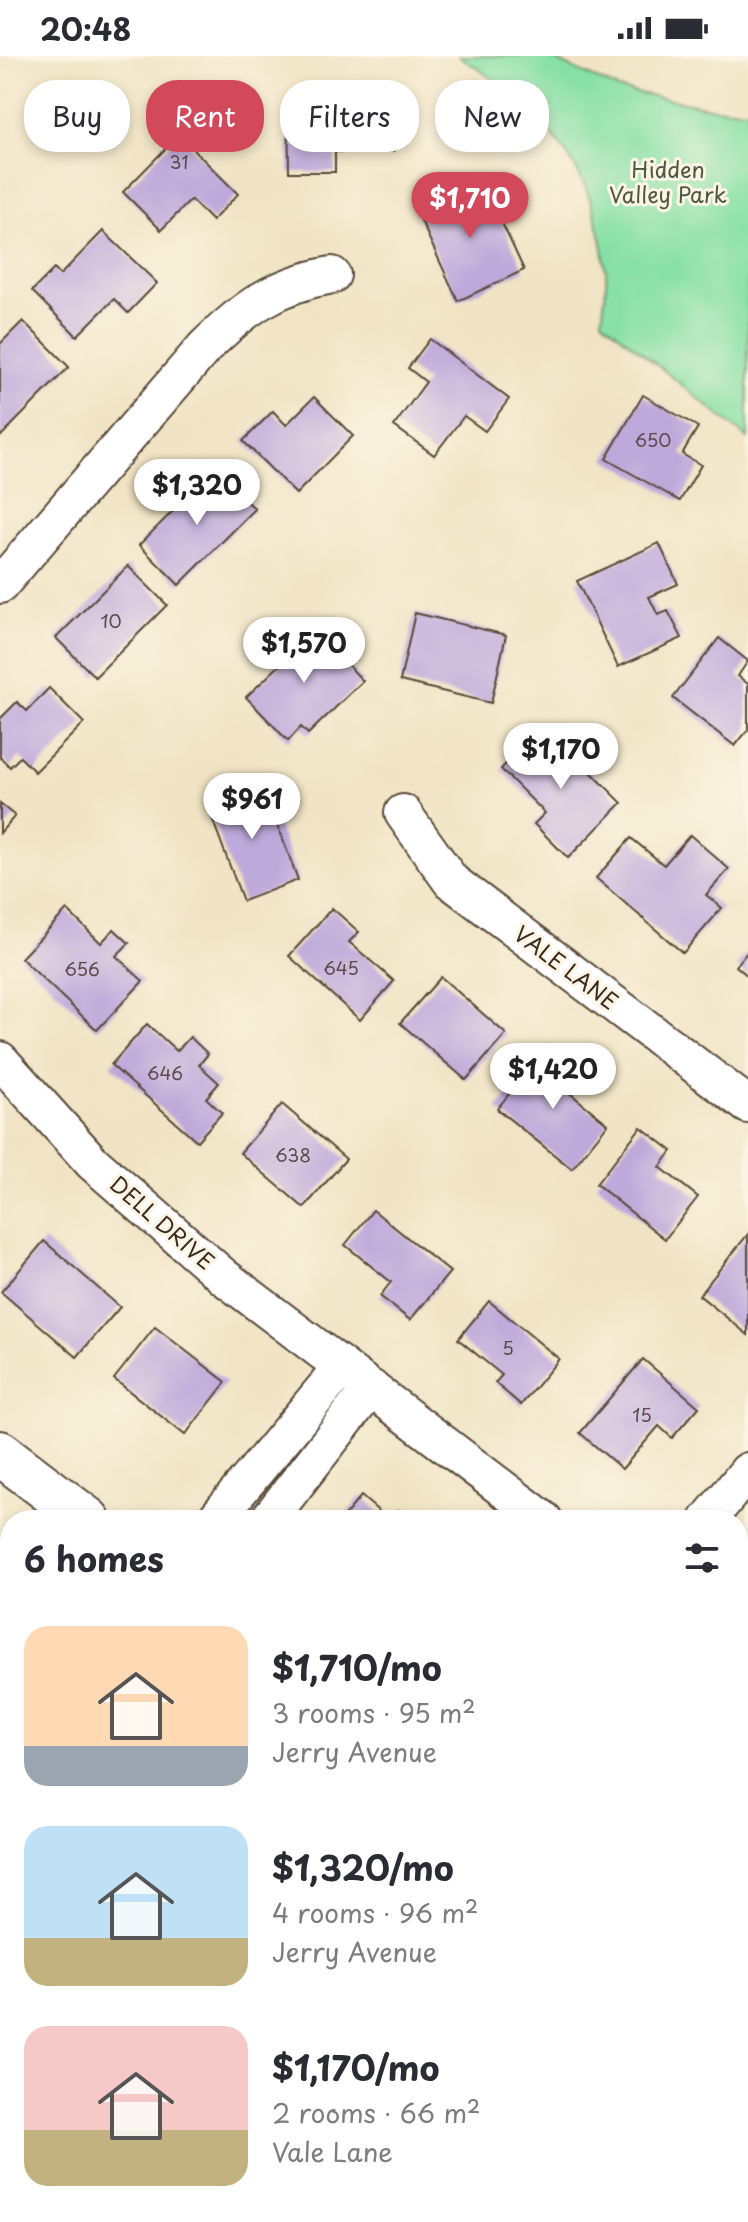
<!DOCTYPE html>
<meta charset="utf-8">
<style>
:root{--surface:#fff;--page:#f7f7f7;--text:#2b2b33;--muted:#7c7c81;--accent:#d1495b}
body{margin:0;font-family:"Playpen Sans",sans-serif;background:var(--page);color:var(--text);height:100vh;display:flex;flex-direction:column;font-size:30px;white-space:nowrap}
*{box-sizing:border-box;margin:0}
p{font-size:26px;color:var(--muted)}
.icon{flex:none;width:44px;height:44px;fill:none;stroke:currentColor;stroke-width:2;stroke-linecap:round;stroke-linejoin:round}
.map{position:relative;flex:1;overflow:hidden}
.panel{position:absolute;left:0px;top:1454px;width:748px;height:712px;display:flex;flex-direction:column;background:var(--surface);border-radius:32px 32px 0 0;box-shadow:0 4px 12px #0003}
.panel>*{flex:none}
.guide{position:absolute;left:24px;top:24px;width:700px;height:72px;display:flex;gap:16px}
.price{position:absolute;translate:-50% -68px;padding:0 18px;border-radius:28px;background:#fff;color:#222;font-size:26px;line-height:52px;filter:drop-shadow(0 2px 4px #0008)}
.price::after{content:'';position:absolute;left:50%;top:48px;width:24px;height:18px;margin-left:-12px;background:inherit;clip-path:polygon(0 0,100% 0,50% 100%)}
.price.active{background:var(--accent);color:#fff}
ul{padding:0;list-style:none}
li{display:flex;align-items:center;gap:24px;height:200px;padding:0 24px}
li span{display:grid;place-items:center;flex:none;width:224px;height:160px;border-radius:24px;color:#555}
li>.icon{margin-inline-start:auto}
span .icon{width:96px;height:96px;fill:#fffc;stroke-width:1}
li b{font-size:34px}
h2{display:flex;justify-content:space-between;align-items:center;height:96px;padding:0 24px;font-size:34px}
.pill{padding:0 28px;border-radius:32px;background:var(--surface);box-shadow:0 4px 12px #0003;font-size:28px;line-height:72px}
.pill.active{background:var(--accent);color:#fff}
.status{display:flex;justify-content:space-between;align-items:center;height:56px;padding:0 40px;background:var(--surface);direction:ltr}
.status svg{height:22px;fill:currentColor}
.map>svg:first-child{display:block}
.green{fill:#87e0a5;stroke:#618562;stroke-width:2}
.building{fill:#bda9da}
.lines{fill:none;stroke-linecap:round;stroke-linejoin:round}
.minor-casing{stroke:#564637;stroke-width:40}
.tertiary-casing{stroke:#564637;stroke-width:48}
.minor{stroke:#fff;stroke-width:36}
.tertiary{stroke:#fff;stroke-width:44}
.labels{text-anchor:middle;stroke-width:6;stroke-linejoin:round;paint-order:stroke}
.number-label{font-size:18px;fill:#5c4a4d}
.park-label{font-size:22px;fill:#4e5840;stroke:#fcf5e5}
.street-label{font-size:22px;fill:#3b2a1e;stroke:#fcf5e5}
</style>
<div class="status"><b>20:48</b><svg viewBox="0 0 49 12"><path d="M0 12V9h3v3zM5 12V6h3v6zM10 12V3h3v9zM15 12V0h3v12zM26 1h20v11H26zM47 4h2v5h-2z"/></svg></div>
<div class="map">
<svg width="748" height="2166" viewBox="0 0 748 2166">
<rect width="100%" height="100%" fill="#fcf5e5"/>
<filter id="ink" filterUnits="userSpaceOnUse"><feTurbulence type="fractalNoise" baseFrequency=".0125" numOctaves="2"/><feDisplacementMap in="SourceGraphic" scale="16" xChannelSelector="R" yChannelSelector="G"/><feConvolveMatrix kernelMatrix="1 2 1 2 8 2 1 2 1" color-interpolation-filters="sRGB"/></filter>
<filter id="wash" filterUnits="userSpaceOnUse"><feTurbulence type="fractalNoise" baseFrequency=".006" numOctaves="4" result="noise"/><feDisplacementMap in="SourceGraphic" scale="32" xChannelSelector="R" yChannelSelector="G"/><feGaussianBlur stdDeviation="1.8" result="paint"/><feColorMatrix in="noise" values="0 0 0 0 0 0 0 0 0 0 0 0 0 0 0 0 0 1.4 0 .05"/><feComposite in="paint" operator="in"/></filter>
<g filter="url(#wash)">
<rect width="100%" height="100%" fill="#f1e4c5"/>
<path class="green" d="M459,0H546L618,33L715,52L748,54V383L602,264C604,248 607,230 606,215C603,182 592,138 574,109C547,65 503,28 459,0Z"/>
<g id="blocks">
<g class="building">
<polygon points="393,38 394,95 335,96 335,116 289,116 288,39"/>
<polygon points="179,79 238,138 212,165 191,144 161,174 123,136"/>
<polygon points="482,124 524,214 458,245 416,154"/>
<polygon points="103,175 157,227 128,257 114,243 77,280 32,235 54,213 60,219"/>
<polygon points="23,265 69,311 0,381 0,288"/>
<polygon points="430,283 509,343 485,375 464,360 434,399 394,370 426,326 408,312"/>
<polygon points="643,339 698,371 682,398 701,409 680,445 606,403"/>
<polygon points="314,341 353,380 296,438 243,385 273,355 286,369"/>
<polygon points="215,413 255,453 179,529 139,489"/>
<polygon points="659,487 678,528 649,541 658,559 668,555 682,582 618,611 577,525"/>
<polygon points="128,510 167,549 95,621 56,582"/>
<polygon points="415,557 506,579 491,647 400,625"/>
<polygon points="315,574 363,625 308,678 301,671 288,685 246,641 281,608 270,597 292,576 301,587"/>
<polygon points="719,582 748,605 738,620 748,628 748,674 735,690 673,642"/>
<polygon points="49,632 84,667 35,716 20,701 10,711 0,701 0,663 17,646 27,655"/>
<polygon points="544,669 622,747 568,802 534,768 545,757 501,713"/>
<polygon points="261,725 298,824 243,845 206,746"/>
<polygon points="0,748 15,760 0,777"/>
<polygon points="690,779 729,813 706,839 722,852 683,897 596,822 631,782 664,809"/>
<polygon points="332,852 359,876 349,886 394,925 360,964 289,900"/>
<polygon points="67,854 101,887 114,873 129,887 116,900 143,925 97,974 21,902"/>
<polygon points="748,895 748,920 736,910"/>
<polygon points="441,921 506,978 466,1024 400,967"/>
<polygon points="147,968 177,995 190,981 208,998 199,1009 219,1027 206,1042 222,1057 197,1085 111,1009"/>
<polygon points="545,993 577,1019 566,1034 608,1068 572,1113 497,1053"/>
<polygon points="282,1048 346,1103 304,1152 240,1097"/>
<polygon points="641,1071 672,1095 660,1111 698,1141 665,1183 596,1128"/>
<polygon points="373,1154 450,1216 410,1264 380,1240 391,1226 345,1189"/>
<polygon points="748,1178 748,1279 699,1239"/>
<polygon points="44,1185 120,1251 77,1301 1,1236"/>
<polygon points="489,1245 559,1303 521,1349 495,1327 502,1319 458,1283"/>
<polygon points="155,1271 226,1326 185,1379 114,1323"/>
<polygon points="643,1303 699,1351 672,1382 659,1370 622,1413 580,1377"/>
<polygon points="361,1440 389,1464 341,1464"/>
<polygon points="399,1454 410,1464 390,1464"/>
<polygon points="748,1556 748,1626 738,1617 738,1568"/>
<polygon points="0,1604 10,1614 10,1642 0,1652"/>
<polygon points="0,1807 10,1817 10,1858 0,1848"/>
<polygon points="748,1899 748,1916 740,1908"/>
<polygon points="738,1954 748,1964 748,1969 738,1979"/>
<polygon points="75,2156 97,2156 105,2159 103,2166 71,2166"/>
<polygon points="603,2156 628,2156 622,2166"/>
</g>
</g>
</g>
<g filter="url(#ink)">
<use href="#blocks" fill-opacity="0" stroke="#564637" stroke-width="2"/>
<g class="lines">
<defs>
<g id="minor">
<path d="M0,529L204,292C244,252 275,229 332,219"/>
<polyline points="403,757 451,825 748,1049"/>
<polyline points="0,1004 93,1107 224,1221 544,1464"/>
<polyline points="215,1464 342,1311"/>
<polyline points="268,1464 371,1332"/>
<polyline points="708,1464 748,1415"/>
<polyline points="0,1728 10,1718"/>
<polyline points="738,2095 748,2078"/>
<polyline points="707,2166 711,2156"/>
</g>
<g id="tertiary">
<polyline points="0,1397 88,1464"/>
<polyline points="406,2166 411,2156"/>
</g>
</defs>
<use href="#minor" class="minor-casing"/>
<use href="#tertiary" class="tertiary-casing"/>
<use href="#minor" class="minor"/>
<use href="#tertiary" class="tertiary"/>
</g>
</g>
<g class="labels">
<g class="number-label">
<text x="179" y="113">31</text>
<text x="653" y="391">650</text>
<text x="111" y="572">10</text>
<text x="341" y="919">645</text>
<text x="82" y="920">656</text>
<text x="165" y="1024">646</text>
<text x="293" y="1106">638</text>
<text x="508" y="1299">5</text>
<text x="642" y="1366">15</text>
</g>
<g class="park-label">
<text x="668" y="122">Hidden<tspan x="668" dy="25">Valley Park</tspan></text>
</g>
<g class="street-label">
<text transform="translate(566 912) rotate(37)" y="8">VALE LANE</text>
<text transform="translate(162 1167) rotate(41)" y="8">DELL DRIVE</text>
</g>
</g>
</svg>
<b class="price active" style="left:470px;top:184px">$1,710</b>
<b class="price" style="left:197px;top:471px">$1,320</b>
<b class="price" style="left:304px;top:629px">$1,570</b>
<b class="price" style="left:561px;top:735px">$1,170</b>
<b class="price" style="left:252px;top:785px">$961</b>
<b class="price" style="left:553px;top:1055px">$1,420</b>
<div class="guide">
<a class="pill">Buy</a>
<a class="pill active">Rent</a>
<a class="pill">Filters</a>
<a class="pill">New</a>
</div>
<section class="panel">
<h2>6 homes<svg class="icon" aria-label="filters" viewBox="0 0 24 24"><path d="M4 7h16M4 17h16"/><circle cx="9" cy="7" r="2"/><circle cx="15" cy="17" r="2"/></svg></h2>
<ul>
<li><span style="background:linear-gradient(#ffd9b3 75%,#9aa5b1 0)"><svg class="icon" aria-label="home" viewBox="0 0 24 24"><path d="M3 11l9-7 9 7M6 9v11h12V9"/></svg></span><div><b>$1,710/mo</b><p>3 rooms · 95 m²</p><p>Jerry Avenue</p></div></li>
<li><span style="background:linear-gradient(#bfe0f5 70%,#c2b280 0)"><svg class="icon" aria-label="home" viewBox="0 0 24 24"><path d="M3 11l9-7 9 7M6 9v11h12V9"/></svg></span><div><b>$1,320/mo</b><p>4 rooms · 96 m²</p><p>Jerry Avenue</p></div></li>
<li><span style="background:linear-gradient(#f6c9c9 65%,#c2b280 0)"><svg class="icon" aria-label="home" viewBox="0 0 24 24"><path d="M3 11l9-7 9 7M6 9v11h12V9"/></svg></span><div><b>$1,170/mo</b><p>2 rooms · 66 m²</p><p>Vale Lane</p></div></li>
</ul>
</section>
</div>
